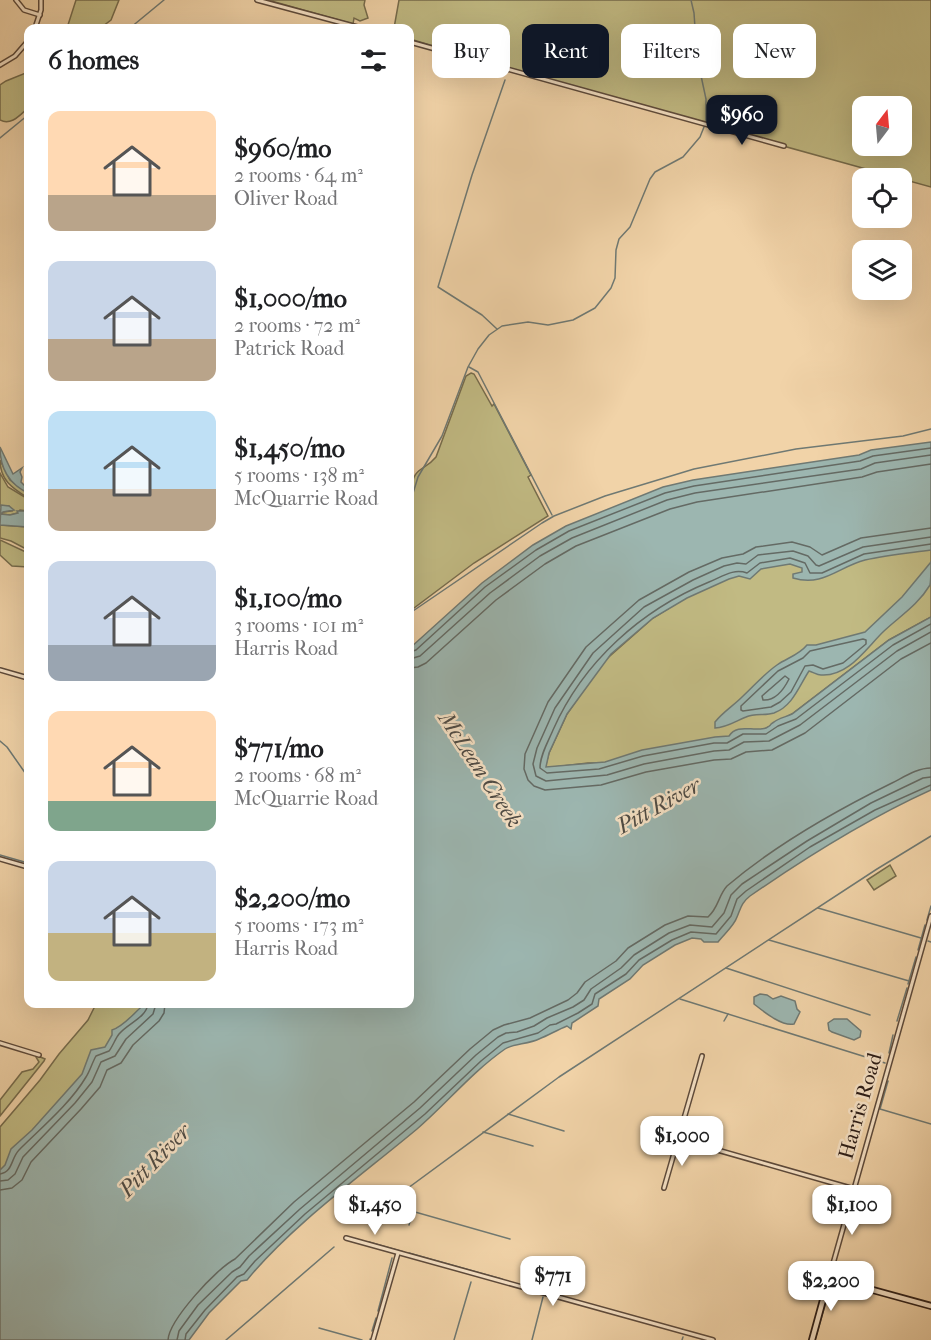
<!DOCTYPE html>
<meta charset="utf-8">
<style>
:root{--surface:#fff;--page:#f6f6f6;--text:#202124;--muted:#757577;--accent:#111827}
body{margin:0;font-family:"IM FELL French Canon",serif;background:var(--page);color:var(--text);height:100vh;display:flex;flex-direction:column;font-size:22px;white-space:nowrap}
*{box-sizing:border-box;margin:0}
p{font-size:20px;color:var(--muted)}
.icon{flex:none;width:33px;height:33px;fill:none;stroke:currentColor;stroke-width:2;stroke-linecap:round;stroke-linejoin:round}
.map{position:relative;flex:1;overflow:hidden}
.panel{position:absolute;left:24px;top:24px;width:390px;height:984px;display:flex;flex-direction:column;background:var(--surface);border-radius:12px;box-shadow:0 6px 24px #0002}
.panel>*{flex:none}
.hud{position:absolute;left:432px;top:24px;width:408px;height:54px;display:flex;gap:12px}
.needle{width:39px;rotate:16deg}
.fabs{position:absolute;left:852px;top:96px;display:grid;gap:12px}
.fabs a{display:grid;place-items:center;width:60px;height:60px;border-radius:12px;background:var(--surface);box-shadow:0 6px 24px #0002;font-size:30px}
.price{position:absolute;translate:-50% -51px;padding:0 14px;border-radius:12px;background:#fff;color:#222;font-size:20px;line-height:39px;filter:drop-shadow(0 2px 3px #0008)}
.price::after{content:'';position:absolute;left:50%;top:36px;width:18px;height:14px;margin-left:-9px;background:inherit;clip-path:polygon(0 0,100% 0,50% 100%)}
.price.selected{background:var(--accent);color:#fff}
ul{padding:0;list-style:none}
li{display:flex;align-items:center;gap:18px;height:150px;padding:0 24px}
li span{display:grid;place-items:center;flex:none;width:168px;height:120px;border-radius:12px;color:#555}
li>.icon{margin-inline-start:auto}
span .icon{width:72px;height:72px;fill:#fffc;stroke-width:1}
li b{font-size:26px}
h2{display:flex;justify-content:space-between;align-items:center;height:72px;padding:0 24px;font-size:26px}
.chip{padding:0 21px;border-radius:12px;background:var(--surface);box-shadow:0 6px 24px #0002;font-size:21px;line-height:54px}
.chip.selected{background:var(--accent);color:#fff}
.map>svg:first-child{display:block}
.green{fill:#c1ba83;stroke:#766c4d;stroke-width:1.5;fill-rule:evenodd}
.water{fill:#9cb6b0;stroke:#6f7973;stroke-width:1.5}
.lines{fill:none;stroke-linecap:round;stroke-linejoin:round}
.shore{stroke:#646a64;stroke-width:1.5}
.stream{stroke:#6f7973;stroke-width:1.5}
.minor-casing{stroke:#5d4a3b;stroke-width:6}
.secondary-casing{stroke:#2c1d17;stroke-width:8}
.minor{stroke:#f6e2c6;stroke-width:3}
.secondary{stroke:#f6e2c6;stroke-width:4.5}
.labels{text-anchor:middle;stroke-width:5;stroke-linejoin:round;paint-order:stroke}
.street-label{font-size:21px;fill:#2c1d17;stroke:#f6e2c6}
.water-label{font-size:22px;font-style:italic;fill:#4e4b45;stroke:#f6e2c6}
</style>
<div class="map">
<svg width="931" height="1340" viewBox="0 0 931 1340">
<rect width="100%" height="100%" fill="#f1d3a8"/>
<filter id="stains"><feTurbulence type="fractalNoise" baseFrequency=".00333" numOctaves="4"/><feColorMatrix values="0 0 0 0 .2 0 0 0 0 .09 0 0 0 0 .02 0 0 0 .5 -.17"/></filter>
<radialGradient id="worn" r=".72"><stop offset=".6" stop-color="#630" stop-opacity="0"/><stop offset="1" stop-color="#630" stop-opacity=".3"/></radialGradient>
<g class="green">
<polygon points="76,0 119,0 111,20 103,26 86,25 83,28 67,28"/>
<polygon points="268,0 365,0 364,5 368,18 360,21 354,18 353,24"/>
<path d="M399,0H931V187L437,50V47L410,39V28H394ZM862,106H902V146H862Z"/>
<path d="M28,72V108C20,115 11,126 0,120V85L6,81Z"/>
<path d="M471,373L474,374L492,406L494,404L531,475L528,477L548,516L474,563L410,611V493C414,464 423,473 436,457L466,376Z"/>
<path d="M0,460L10,480L28,493V498C12,488 0,480 0,460Z"/>
<polygon points="0,473 8,487 28,499 28,511 20,510 18,513 10,515 1,514 3,512 12,511 9,506 0,506"/>
<polygon points="0,525 28,527 28,550 11,541 0,538"/>
<polygon points="931,537 931,617 889,640 792,714 688,771 608,763 588,763 545,768 549,753 567,714 602,663 653,618 722,575"/>
<polygon points="0,540 28,553 28,567 12,566 0,555"/>
<polygon points="890,865 896,876 874,890 867,880"/>
<polygon points="96,1004 195,1004 0,1214 0,1127 40,1080 59,1054 88,1020"/>
<polygon points="38,1056 45,1059 44,1061 0,1116 0,1100 22,1072 33,1069 39,1062 36,1057"/>
</g>
<g class="water">
<path d="M931,442V550C909,553 886,555 865,560C838,567 823,587 793,578V574L802,572V568L790,564L761,569L750,579L739,576L729,579L687,598L653,618L611,654L567,714L549,753L546,767L605,762L642,750L715,737L729,736C737,723 753,732 766,728C774,724 767,726 774,722C779,718 786,717 792,714L889,640L931,617V790C867,819 808,856 750,896C741,903 741,908 737,917C734,926 724,934 718,942H704L701,939L692,938L675,945L643,965L630,979L599,999L598,1006L572,1023L571,1029L567,1026C557,1030 549,1035 539,1039C529,1044 512,1044 505,1049C472,1072 447,1103 417,1129C362,1175 292,1225 247,1280L241,1281L209,1313L189,1340H0V1170L5,1165L11,1149L32,1130L82,1074L91,1050L105,1047L112,1035V1030C125,1026 135,1011 145,1004H410V648L482,583L533,545L566,526L663,487L693,480L859,455L871,450Z"/>
<path d="M0,447L13,474L22,468L20,472L22,477L21,482L28,489V493C9,484 0,468 0,447Z"/>
<polygon points="1,505 9,506 14,510 3,512 1,514 10,515 18,513 17,511 28,511 28,527 0,525"/>
<path d="M931,562C931,569 931,580 930,585C918,605 900,616 884,631C867,647 849,677 821,675C817,675 813,672 809,671C799,686 793,706 774,713C765,716 755,713 746,717C736,721 726,728 715,728V722C723,712 733,706 742,697C754,686 764,674 777,665C787,658 799,655 807,645H816L865,632L902,597Z"/>
<path d="M760,994L767,995L773,999L781,996L795,1001L797,1009L800,1012L794,1024C782,1027 763,1011 754,1004V997Z"/>
<polygon points="834,1019 847,1019 861,1031 860,1037 854,1040 832,1032 829,1030 828,1023"/>
</g>
<g class="lines">
<g class="shore">
<polyline points="931,528 861,538 822,555 810,547 792,542 756,547 743,554 722,558 689,572 639,600 586,647 548,702 525,754 524,769 528,780 534,786 545,790 601,785 646,772 714,760 731,759 746,752 772,750 805,733 901,659 931,643"/>
<polyline points="931,537 863,547 819,566 816,565 808,556 793,551 758,555 746,564 737,563 724,566 693,580 644,607 593,653 555,708 537,748 533,764 536,776 546,781 607,775 644,764 714,751 729,750 744,742 769,741 800,725 897,651 931,632"/>
<path d="M931,544L864,554L822,573H810L805,563L790,558L760,563L747,573C733,568 722,577 709,582C641,610 583,662 553,730C548,742 540,755 540,768L547,773L599,769L643,756L714,743H727L743,734H766L778,726L796,719L893,645L931,624"/>
<polygon points="863,639 866,640 866,644 843,663 823,669 813,665 805,666 791,692 780,702 771,707 743,711 741,710 741,706 778,671 803,658 810,651"/>
<polyline points="410,652 416,650 485,587 536,550 569,531 665,493 694,486 860,461 873,456 931,448"/>
<polyline points="410,659 420,656 490,593 540,556 572,538 667,500 695,493 861,469 875,463 931,455"/>
<polyline points="410,668 418,667 426,663 496,600 545,564 576,546 670,509 697,502 862,477 877,472 931,464"/>
<path d="M785,676L789,679C784,689 775,701 763,700L762,696Z"/>
<path d="M0,1174C13,1172 11,1158 19,1150C41,1128 70,1104 86,1077C90,1071 92,1063 96,1056L109,1051C113,1046 115,1039 119,1034C128,1023 146,1018 148,1004"/>
<polyline points="0,1181 8,1180 15,1174 23,1157 75,1103 92,1082 101,1062 115,1056 126,1039 153,1014 156,1004"/>
<polyline points="0,1190 12,1188 22,1180 31,1162 81,1109 100,1087 107,1070 121,1063 133,1045 159,1021 164,1013 165,1004"/>
<path d="M168,1340C169,1320 217,1268 235,1259L294,1202L414,1102L470,1049L493,1030L504,1025L530,1018L568,1000L577,993L585,982L616,961L628,948L665,925L688,916L708,917C719,907 718,896 727,886C774,846 837,810 892,783C904,777 917,768 931,768"/>
<polyline points="177,1340 179,1331 198,1305 232,1272 240,1267 249,1256 300,1209 420,1108 476,1055 498,1037 506,1033 517,1032 534,1026 547,1018 573,1007 584,1000 591,989 621,968 634,955 669,933 690,925 712,927 724,913 731,895 742,884 807,841 871,803 923,778 931,777"/>
<polyline points="185,1340 186,1334 205,1310 237,1277 244,1274 255,1261 305,1214 425,1114 481,1061 503,1043 538,1033 550,1025 556,1024 578,1013 592,1004 595,994 626,974 639,960 672,940 691,932 716,934 731,916 737,899 746,891 810,847 875,810 931,785"/>
</g>
<g class="stream">
<polyline points="130,28 164,0"/>
<polyline points="0,138 28,115"/>
<polyline points="497,329 482,315 438,287 472,175 505,80"/>
<polyline points="469,367 478,372 552,515"/>
<polyline points="410,503 418,477 442,436 468,367 478,349 489,335 502,326 528,322 548,325 573,320 595,308 611,288 615,278 616,250 619,239 630,227 650,179 655,172 683,157 700,137 706,122 706,99 697,57 694,13 691,0"/>
<polyline points="410,613 542,523 554,516 605,496 694,469 796,449 903,436 931,429"/>
<polyline points="0,741 7,747 28,777"/>
<polyline points="0,855 28,863"/>
<polyline points="818,908 921,938"/>
<polyline points="927,920 931,906"/>
<polyline points="769,940 909,981"/>
<polyline points="928,941 931,942"/>
<polyline points="918,950 925,925"/>
<polyline points="726,968 870,1015"/>
<polyline points="908,984 916,957"/>
<polyline points="680,999 885,1063"/>
<polyline points="724,1021 728,1014"/>
<polyline points="897,1021 907,988"/>
<polyline points="889,1053 893,1035"/>
<polyline points="880,1109 931,1124"/>
<polyline points="880,1109 888,1081"/>
<polyline points="508,1114 564,1131"/>
<polyline points="483,1132 533,1146"/>
<polyline points="387,1204 510,1239"/>
<polyline points="370,1216 559,1077 877,869 931,836"/>
<polyline points="409,1225 412,1214"/>
<polyline points="369,1242 404,1252"/>
<polyline points="409,1253 502,1279"/>
<polyline points="378,1311 392,1258"/>
<polyline points="319,1328 362,1340"/>
<polyline points="372,1331 376,1318"/>
<polyline points="226,1340 334,1247"/>
<polyline points="370,1340 370,1339"/>
<polyline points="454,1340 471,1282"/>
<polyline points="532,1340 543,1297"/>
<polyline points="682,1340 683,1337"/>
<polyline points="815,1340 830,1288"/>
</g>
<defs>
<g id="minor">
<polyline points="16,0 24,10 40,15"/>
<polyline points="257,0 361,28"/>
<polyline points="35,28 41,10 41,0"/>
<polyline points="410,42 784,146"/>
<polyline points="0,65 15,56 28,41"/>
<polyline points="0,670 28,678"/>
<polyline points="0,859 28,867"/>
<polyline points="0,1043 39,1055"/>
<polyline points="679,1139 854,1189"/>
<polyline points="664,1188 702,1056"/>
<polyline points="346,1238 713,1340"/>
<polyline points="829,1278 931,916"/>
<polyline points="373,1340 398,1253"/>
</g>
<polyline id="secondary" points="812,1340 829,1278 931,1306"/>
</defs>
<use href="#minor" class="minor-casing"/>
<use href="#secondary" class="secondary-casing"/>
<use href="#minor" class="minor"/>
<use href="#secondary" class="secondary"/>
</g>
<g class="labels">
<g class="street-label">
<text transform="translate(860 1106) rotate(-74)" y="7">Harris Road</text>
</g>
<g class="water-label">
<text transform="translate(481 769) rotate(57)" y="8">McLean Creek</text>
<text transform="translate(658 805) rotate(-29)" y="8">Pitt River</text>
<text transform="translate(154 1160) rotate(-46)" y="8">Pitt River</text>
</g>
</g>
<rect width="100%" height="100%" filter="url(#stains)"/>
<rect width="100%" height="100%" fill="url(#worn)"/>
</svg>
<div class="fabs">
<a><svg class="needle" viewBox="-14 -14 28 28"><path d="M0-13l5 13h-10z" fill="#e53935"/><path d="M0 13l5-13h-10z" fill="#757577"/></svg></a>
<a><svg class="icon" aria-label="locate" viewBox="0 0 24 24"><circle cx="12" cy="12" r="6"/><path d="M12 2v4M12 18v4M2 12h4M18 12h4"/></svg></a>
<a><svg class="icon" aria-label="layers" viewBox="0 0 24 24"><path d="M12 4l9 5-9 5-9-5zM3 14l9 5 9-5"/></svg></a>
</div>
<b class="price selected" style="left:742px;top:146px">$960</b>
<b class="price" style="left:682px;top:1167px">$1,000</b>
<b class="price" style="left:375px;top:1236px">$1,450</b>
<b class="price" style="left:852px;top:1236px">$1,100</b>
<b class="price" style="left:553px;top:1307px">$771</b>
<b class="price" style="left:831px;top:1312px">$2,200</b>
<div class="hud">
<a class="chip">Buy</a>
<a class="chip selected">Rent</a>
<a class="chip">Filters</a>
<a class="chip">New</a>
</div>
<section class="panel">
<h2>6 homes<svg class="icon" aria-label="filters" viewBox="0 0 24 24"><path d="M4 7h16M4 17h16"/><circle cx="9" cy="7" r="2"/><circle cx="15" cy="17" r="2"/></svg></h2>
<ul>
<li><span style="background:linear-gradient(#ffd9b3 70%,#b9a48a 0)"><svg class="icon" aria-label="home" viewBox="0 0 24 24"><path d="M3 11l9-7 9 7M6 9v11h12V9"/></svg></span><div><b>$960/mo</b><p>2 rooms · 64 m²</p><p>Oliver Road</p></div></li>
<li><span style="background:linear-gradient(#c9d6e8 65%,#b9a48a 0)"><svg class="icon" aria-label="home" viewBox="0 0 24 24"><path d="M3 11l9-7 9 7M6 9v11h12V9"/></svg></span><div><b>$1,000/mo</b><p>2 rooms · 72 m²</p><p>Patrick Road</p></div></li>
<li><span style="background:linear-gradient(#bfe0f5 65%,#b9a48a 0)"><svg class="icon" aria-label="home" viewBox="0 0 24 24"><path d="M3 11l9-7 9 7M6 9v11h12V9"/></svg></span><div><b>$1,450/mo</b><p>5 rooms · 138 m²</p><p>McQuarrie Road</p></div></li>
<li><span style="background:linear-gradient(#c9d6e8 70%,#9aa5b1 0)"><svg class="icon" aria-label="home" viewBox="0 0 24 24"><path d="M3 11l9-7 9 7M6 9v11h12V9"/></svg></span><div><b>$1,100/mo</b><p>3 rooms · 101 m²</p><p>Harris Road</p></div></li>
<li><span style="background:linear-gradient(#ffd9b3 75%,#7fa58c 0)"><svg class="icon" aria-label="home" viewBox="0 0 24 24"><path d="M3 11l9-7 9 7M6 9v11h12V9"/></svg></span><div><b>$771/mo</b><p>2 rooms · 68 m²</p><p>McQuarrie Road</p></div></li>
<li><span style="background:linear-gradient(#c9d6e8 60%,#c2b280 0)"><svg class="icon" aria-label="home" viewBox="0 0 24 24"><path d="M3 11l9-7 9 7M6 9v11h12V9"/></svg></span><div><b>$2,200/mo</b><p>5 rooms · 173 m²</p><p>Harris Road</p></div></li>
</ul>
</section>
</div>
